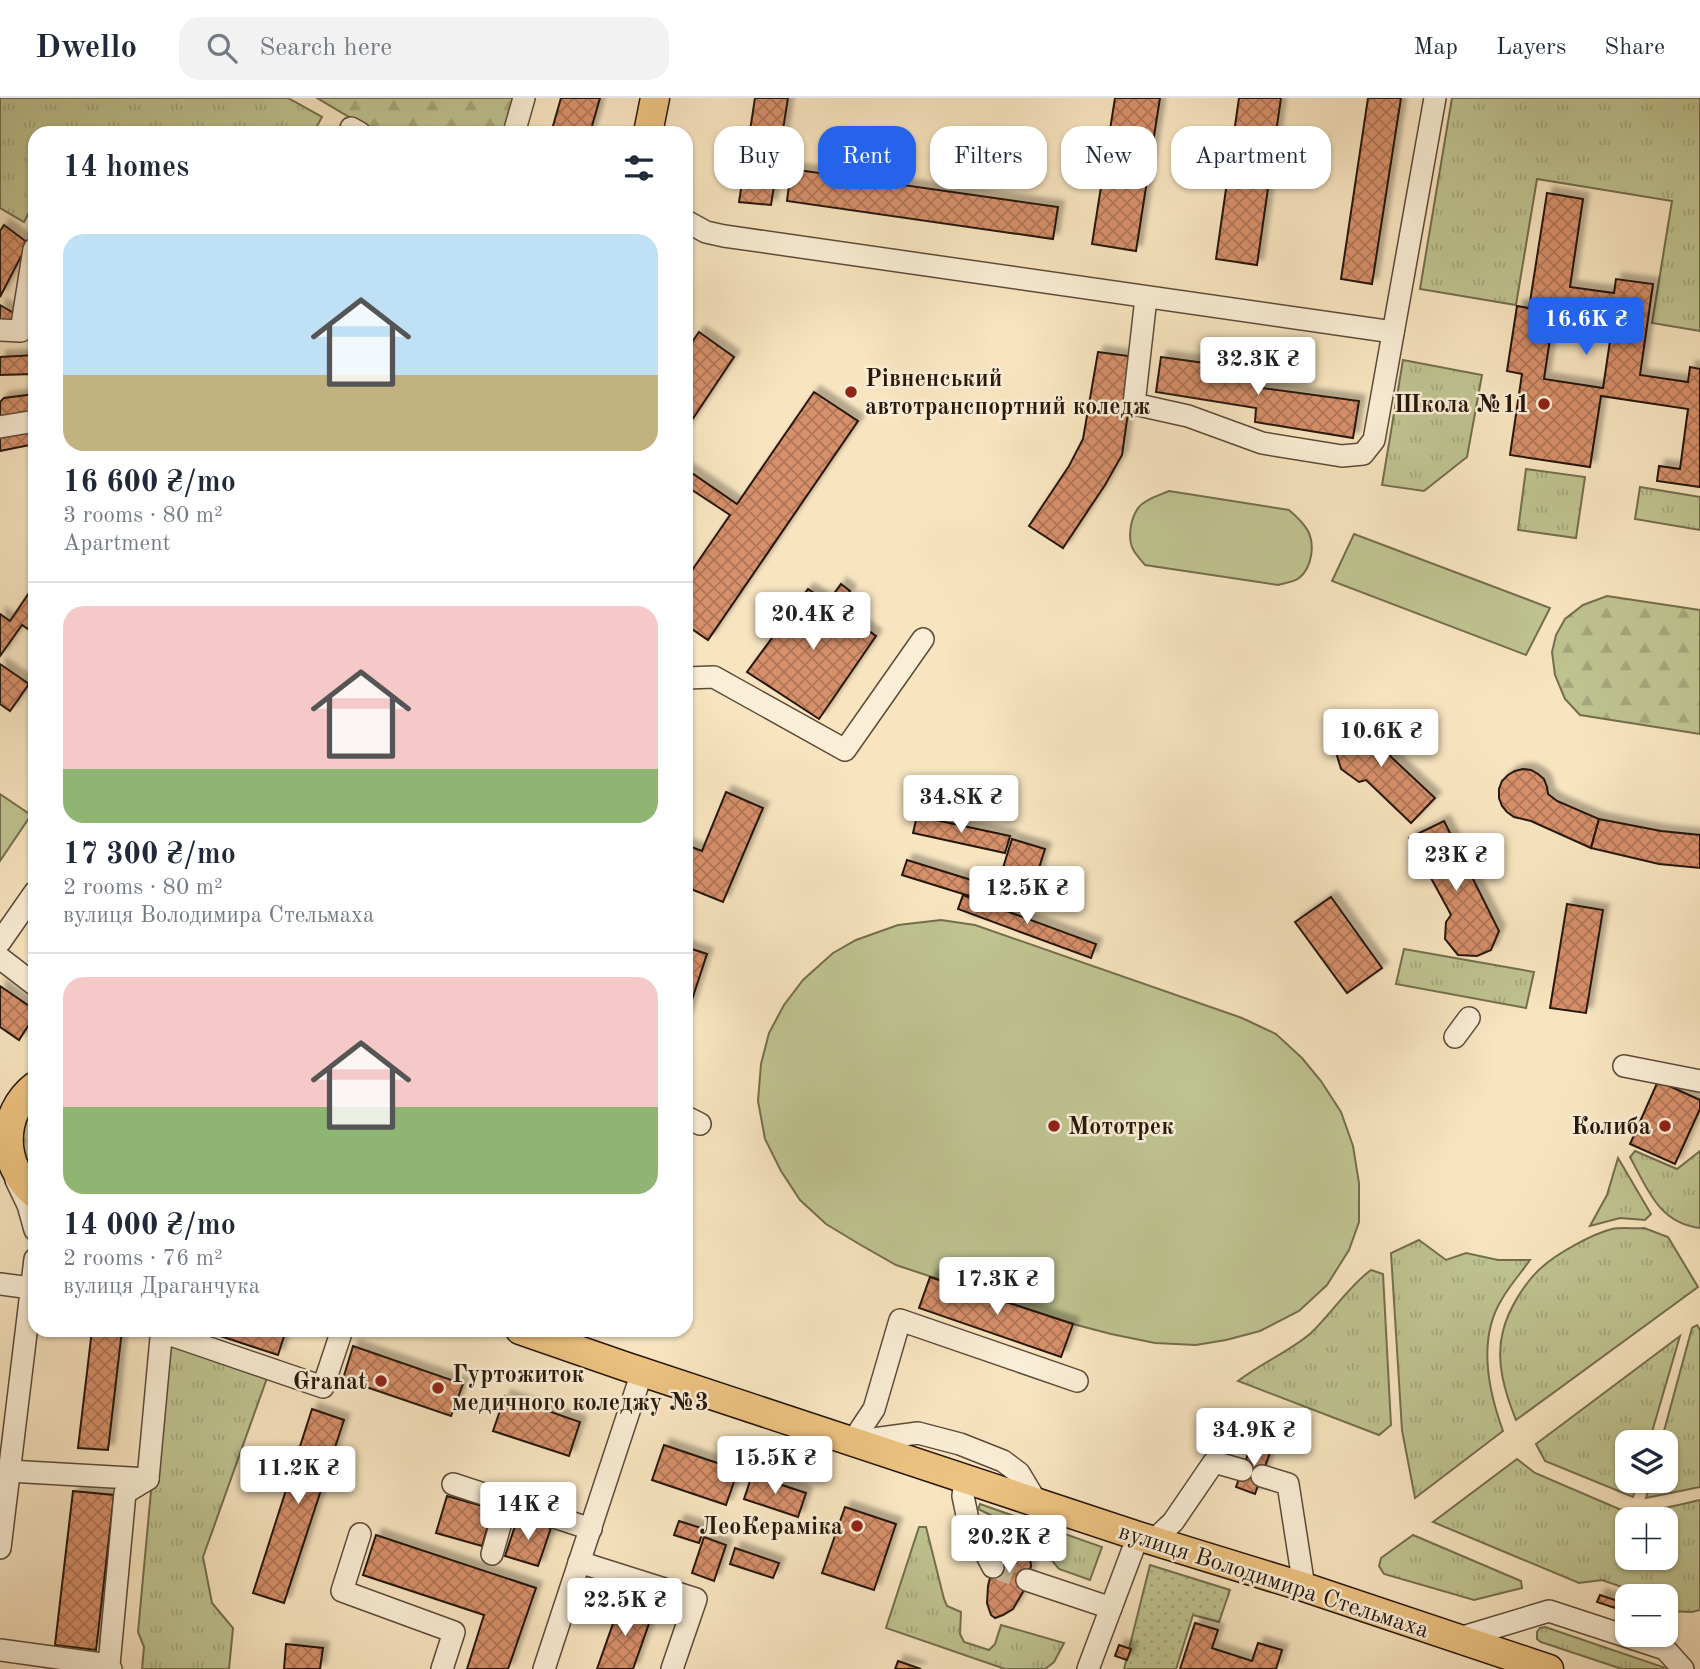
<!DOCTYPE html>
<meta charset="utf-8">
<style>
:root{--surface:#fff;--page:#f2f2f3;--text:#1f2937;--muted:#747a83;--line:#e0e1e3;--accent:#2563eb}
body{margin:0;font-family:"Old Standard TT",serif;background:var(--page);color:var(--text);height:100vh;display:flex;flex-direction:column;font-size:26px;white-space:nowrap}
*{box-sizing:border-box;margin:0}
p{font-size:23px;color:var(--muted)}
.icon{flex:none;width:38px;height:38px;fill:none;stroke:currentColor;stroke-width:2;stroke-linecap:round;stroke-linejoin:round}
.map{position:relative;flex:1;overflow:hidden}
.side{position:absolute;left:28px;top:28px;width:665px;height:1211px;display:flex;flex-direction:column;background:var(--surface);border-radius:21px;box-shadow:0 2px 5px #0004}
.side>*{flex:none}
.hud{position:absolute;left:714px;top:28px;width:665px;height:63px;display:flex;gap:14px}
.fabs{position:absolute;left:1615px;top:1332px;display:grid;gap:14px}
.fabs a{display:grid;place-items:center;width:63px;height:63px;border-radius:14px;background:var(--surface);box-shadow:0 2px 5px #0004;font-size:35px}
.price{position:absolute;translate:-50% -60px;padding:0 16px;border-radius:7px;background:#fff;color:#222;font-size:23px;line-height:46px;filter:drop-shadow(0 2px 4px #0008)}
.price::after{content:'';position:absolute;left:50%;top:42px;width:21px;height:16px;margin-left:-10px;background:inherit;clip-path:polygon(0 0,100% 0,50% 100%)}
.price.active{background:var(--accent);color:#fff}
ul{padding:0;list-style:none}
li{display:grid;align-content:center;gap:14px;height:371px;padding:0 35px}
li+li{border-top:2px solid var(--line)}
li span{display:grid;place-items:center;height:217px;border-radius:21px;color:#555}
li>.icon{margin-inline-start:auto}
span .icon{width:126px;height:126px;fill:#fffc;stroke-width:1}
li b{font-size:30px}
h2{display:flex;justify-content:space-between;align-items:center;height:84px;padding:0 35px;font-size:30px}
.tag{padding:0 24px;border-radius:21px;background:var(--surface);box-shadow:0 2px 5px #0004;font-size:24px;line-height:63px}
.tag.active{background:var(--accent);color:#fff}
header{display:flex;align-items:center;gap:42px;box-sizing:border-box;height:98px;padding:0 35px;background:var(--surface);border-bottom:2px solid var(--line)}
header strong{font-size:33px}
nav{display:flex;gap:38px;margin-inline-start:auto;font-size:24px}
.search{width:490px;height:63px;background:var(--page);display:flex;align-items:center;gap:18px;box-sizing:border-box;padding:0 24px;border-radius:21px;color:var(--muted);font-size:26px}
.map>svg:first-child{display:block}
.grass{fill:url(#grass-tufts);stroke:#746e4e;stroke-width:2;fill-rule:evenodd}
.forest{fill:url(#forest-firs);stroke:#746e4e;stroke-width:2}
.garden{fill:url(#garden-dots);stroke:#746e4e;stroke-width:2}
.pitch{fill:#bfc491;stroke:#746e4e;stroke-width:2}
.building{fill:url(#building-cross-hatch);stroke:#28170c;stroke-width:2;fill-rule:evenodd;filter:url(#shadow)}
.lines{fill:none;stroke-linecap:round;stroke-linejoin:round}
.minor-tunnel{stroke:#cebc9c;stroke-width:21;stroke-dasharray:21 10;stroke-linecap:butt}
.minor-casing{stroke:#5c4a39;stroke-width:24}
.major-casing{stroke:#28170c;stroke-width:31}
.minor{stroke:#faeed6;stroke-width:21}
.major{stroke:#ecc280;stroke-width:28}
.poi-dot{fill:#8f2418;stroke:#faeed6;stroke-width:2.5}
.labels{text-anchor:middle;stroke-width:5;stroke-linejoin:round;paint-order:stroke}
.poi-label{font-size:24px;font-weight:bold;fill:#28170c;stroke:#faeed6;text-anchor:end}
.street-label{font-size:24px;fill:#28170c;stroke:#faeed6}
</style>
<header>
<strong>Dwello</strong>
<div class="search"><svg class="icon" aria-label="search" viewBox="0 0 24 24"><circle cx="10" cy="10" r="6"/><path d="M15 15l6 6"/></svg>Search here</div>
<nav><a>Map</a><a>Layers</a><a>Share</a></nav>
</header>
<div class="map">
<svg width="1700" height="1571" viewBox="0 0 1700 1571">
<defs>
<pattern id="grass-tufts" width="24" height="20" patternUnits="userSpaceOnUse" patternTransform="scale(1.75)"><rect width="24" height="20" fill="#bfc491"/><path d="M3 7l-1-3M5 7V3M7 7l1-3M15 17l-1-3M17 17v-4M19 17l1-3" fill="none" stroke="#a4a87c"/></pattern>
<pattern id="forest-firs" width="22" height="20" patternUnits="userSpaceOnUse" patternTransform="scale(1.75)"><rect width="22" height="20" fill="#bfc491"/><path d="M5 1l3.5 6h-7zM16 11l3.5 6h-7z" fill="#a4a87c"/></pattern>
<pattern id="garden-dots" width="8" height="8" patternUnits="userSpaceOnUse" patternTransform="scale(1.75)"><rect width="8" height="8" fill="#bfc491"/><path d="M2 2h.1M6 6h.1" fill="none" stroke="#a4a87c" stroke-width="1.8" stroke-linecap="round"/></pattern>
<pattern id="building-cross-hatch" width="8" height="8" patternUnits="userSpaceOnUse" patternTransform="scale(1.75)"><rect width="8" height="8" fill="#d6906b"/><path d="M0 0l8 8M0 8l8-8" fill="none" stroke="#ae7556"/></pattern>
<filter id="shadow"><feDropShadow dx="6" dy="-6" stdDeviation="2" flood-color="#0004"/></filter>
</defs>
<rect width="100%" height="100%" fill="#f8e5c0"/>
<filter id="stains"><feTurbulence type="fractalNoise" baseFrequency=".00286" numOctaves="4"/><feColorMatrix values="0 0 0 0 .2 0 0 0 0 .09 0 0 0 0 .02 0 0 0 .5 -.17"/></filter>
<radialGradient id="worn" r=".72"><stop offset=".6" stop-color="#630" stop-opacity="0"/><stop offset="1" stop-color="#630" stop-opacity=".3"/></radialGradient>
<g class="grass">
<polygon points="0,0 288,0 322,19 313,35 35,35 35,103 24,124 0,110"/>
<polygon points="1452,0 1700,0 1700,233 1652,225 1672,103 1537,81 1516,207 1420,191"/>
<polygon points="1403,262 1482,277 1467,359 1424,393 1382,387"/>
<polygon points="1526,371 1585,379 1576,440 1518,432"/>
<polygon points="1640,389 1700,399 1700,432 1635,421"/>
<polygon points="1404,851 1534,874 1526,910 1396,886"/>
<polygon points="35,1002 35,1082 20,1066 19,1020"/>
<path d="M1635,1053L1677,1071L1700,1053V1130C1659,1125 1648,1092 1630,1059Z"/>
<polygon points="1618,1060 1651,1116 1645,1122 1620,1120 1590,1128 1607,1097"/>
<path d="M1644,1130L1668,1139L1698,1189L1516,1322C1505,1295 1495,1263 1503,1233C1508,1212 1525,1184 1541,1170C1556,1156 1592,1136 1612,1131C1622,1129 1634,1131 1644,1130Z"/>
<path d="M1419,1142L1446,1162L1466,1155L1498,1162H1530C1521,1175 1510,1187 1502,1201C1477,1241 1488,1292 1503,1333L1415,1400L1402,1332L1391,1155Z"/>
<path d="M1371,1172L1383,1176L1391,1327L1379,1337L1238,1283C1261,1265 1289,1254 1311,1235C1331,1216 1349,1188 1371,1172Z"/>
<polygon points="1697,1227 1700,1232 1700,1389 1646,1400 1651,1383 1666,1382 1666,1344 1661,1344 1692,1230"/>
<polygon points="1680,1238 1649,1344 1628,1344 1628,1382 1638,1383 1633,1399 1545,1363 1536,1346"/>
<polygon points="165,1242 267,1280 203,1459 212,1505 233,1530 229,1571 142,1571 144,1549 138,1534"/>
<path d="M1517,1361L1535,1375L1619,1411C1646,1416 1674,1408 1700,1402V1512L1692,1514L1666,1513V1498L1627,1499L1622,1489L1602,1482L1579,1485L1433,1424ZM1628,1421H1666V1460H1628Z"/>
<polygon points="980,1406 1102,1449 1090,1482 1059,1471 1037,1445 1022,1432 978,1411"/>
<polygon points="919,1429 926,1429 944,1501 947,1508 961,1514 960,1536 964,1544 989,1552 995,1546 1001,1527 1064,1545 1054,1564 1045,1571 1005,1571 886,1530"/>
<polygon points="1413,1437 1521,1483 1522,1490 1474,1502 1384,1476 1379,1468 1381,1460"/>
<polygon points="1545,1529 1663,1569 1665,1571 1622,1571 1541,1544 1537,1541 1537,1534 1540,1530"/>
</g>
<g class="forest">
<polygon points="317,0 519,0 510,35 376,35"/>
<polygon points="1607,498 1700,512 1700,636 1580,617 1565,601 1555,577 1552,554 1556,537 1565,521 1583,507"/>
</g>
<polygon class="garden" points="1150,1467 1230,1492 1219,1524 1193,1517 1176,1571 1124,1571"/>
<g class="pitch">
<path d="M1169,393L1289,412C1296,418 1303,424 1308,433C1315,447 1312,470 1299,480C1294,484 1285,485 1278,487L1145,467C1142,463 1137,458 1134,453C1127,442 1130,420 1139,409C1145,401 1160,397 1169,393Z"/>
<polygon points="1354,436 1550,510 1526,557 1332,483"/>
<polygon points="0,696 31,717 0,763"/>
<polygon points="941,822 975,827 1242,920 1276,936 1302,960 1321,983 1341,1014 1353,1048 1359,1085 1359,1124 1349,1152 1327,1187 1299,1213 1260,1233 1226,1242 1196,1247 1155,1245 1111,1236 1073,1226 896,1167 859,1146 826,1126 800,1102 781,1073 765,1041 758,1003 761,966 769,935 784,907 803,882 833,855 856,842 898,827"/>
</g>
<g class="building">
<polygon points="561,0 600,0 590,35 551,35"/>
<polygon points="755,0 788,0 771,107 739,104"/>
<polygon points="1115,0 1160,0 1136,153 1092,146"/>
<polygon points="1239,0 1281,0 1257,167 1216,161"/>
<polygon points="1368,0 1401,0 1372,186 1341,181"/>
<polygon points="791,71 1058,109 1053,141 787,103"/>
<path d="M1547,95L1583,101L1570,189L1614,195L1616,181L1653,186L1640,277L1688,284L1690,269L1700,271V389L1657,383L1659,368L1680,371L1688,311L1601,298L1590,369L1510,357L1522,276L1507,273L1517,208L1529,210ZM1554,214L1613,223L1603,290L1544,281Z"/>
<polygon points="4,127 28,145 0,199 0,133"/>
<polygon points="0,207 17,217 9,228 0,227"/>
<polygon points="699,234 734,259 686,331 686,253"/>
<polygon points="1098,254 1136,259 1122,357 1105,387 1063,450 1029,428 1069,368 1083,341"/>
<polygon points="35,257 35,276 0,277 0,259"/>
<polygon points="1161,259 1264,273 1262,290 1359,303 1353,340 1255,324 1256,310 1156,294"/>
<polygon points="814,294 858,323 708,542 686,527 686,481 730,417 686,388 686,371 737,406"/>
<polygon points="35,296 35,320 0,326 0,304 4,300"/>
<polygon points="35,330 35,346 0,353 0,337"/>
<polygon points="841,486 850,493 839,511 876,538 819,621 747,574 808,491 828,504"/>
<polygon points="31,492 35,495 35,536 22,527 0,558 0,516 10,523"/>
<polygon points="0,566 29,586 10,613 0,606"/>
<polygon points="1361,625 1381,631 1393,647 1390,658 1435,700 1411,725 1366,682 1359,684 1341,671 1335,651 1343,633"/>
<polygon points="1523,671 1531,672 1538,676 1544,681 1547,689 1548,696 1557,703 1599,721 1591,750 1531,723 1514,719 1507,714 1502,708 1499,700 1499,691 1502,683 1508,677 1515,673"/>
<polygon points="726,694 763,710 723,804 686,789 686,747 702,753"/>
<polygon points="917,718 1010,738 1005,755 913,735"/>
<polygon points="1599,721 1661,733 1700,737 1700,770 1659,766 1591,750"/>
<polygon points="1444,723 1499,833 1491,852 1477,858 1458,857 1445,841 1446,824 1451,817 1449,813 1409,740"/>
<polygon points="1012,741 1045,751 1025,815 992,805"/>
<polygon points="907,762 997,790 992,805 902,777"/>
<polygon points="963,797 1096,846 1091,860 958,811"/>
<polygon points="1331,799 1382,870 1347,895 1295,824"/>
<polygon points="1567,806 1603,812 1586,915 1550,910"/>
<polygon points="686,849 707,856 686,920"/>
<polygon points="0,888 35,912 35,917 19,942 0,929"/>
<polygon points="1658,983 1700,1002 1700,1011 1675,1066 1630,1046"/>
<polygon points="930,1179 1073,1226 1061,1259 919,1210"/>
<polygon points="92,1232 122,1232 108,1352 78,1350"/>
<polygon points="202,1232 286,1232 278,1257"/>
<polygon points="353,1248 463,1286 451,1318 343,1281"/>
<polygon points="505,1298 580,1324 569,1358 493,1333"/>
<polygon points="312,1311 344,1322 284,1505 253,1495"/>
<polygon points="1252,1345 1271,1352 1255,1396 1236,1389"/>
<polygon points="664,1347 738,1372 726,1407 652,1382"/>
<polygon points="752,1377 806,1395 798,1419 744,1401"/>
<polygon points="73,1393 114,1397 96,1552 55,1547"/>
<polygon points="447,1398 493,1411 482,1448 436,1435"/>
<polygon points="845,1409 896,1426 874,1492 822,1475"/>
<polygon points="518,1419 551,1430 538,1468 505,1458"/>
<polygon points="679,1423 704,1431 699,1445 674,1437"/>
<polygon points="1016,1435 1022,1436 1028,1440 1031,1468 1024,1492 1013,1511 1003,1517 995,1520 991,1517 987,1505 988,1488 996,1456 1008,1439"/>
<polygon points="376,1437 536,1490 508,1571 467,1571 484,1517 363,1477"/>
<polygon points="704,1439 726,1447 714,1483 692,1475"/>
<polygon points="735,1450 779,1465 773,1480 730,1466"/>
<polygon points="1600,1497 1618,1503 1615,1510 1597,1504"/>
<polygon points="621,1503 653,1514 633,1571 597,1571"/>
<polygon points="1195,1525 1218,1532 1212,1550 1252,1563 1258,1545 1282,1552 1276,1571 1180,1571"/>
<polygon points="286,1546 323,1550 320,1571 284,1571"/>
<polygon points="1119,1547 1131,1551 1127,1562 1115,1558"/>
<polygon points="898,1563 921,1571 895,1571"/>
</g>
<g class="lines">
<polyline class="minor-tunnel" points="993,1469 1027,1482"/>
<defs>
<g id="minor">
<polyline points="351,30 360,35"/>
<polyline points="514,35 524,0"/>
<polyline points="686,123 706,134 724,138 1393,234"/>
<polyline points="1146,200 1134,306 1188,318 1262,345 1342,358 1363,356 1374,342 1435,0"/>
<polyline points="0,232 21,233 34,151"/>
<polyline points="0,329 35,323"/>
<polyline points="686,580 714,579 845,652 923,541"/>
<polyline points="0,844 35,794"/>
<polyline points="0,860 35,887"/>
<polyline points="1455,939 1469,920"/>
<polyline points="1624,968 1700,983"/>
<polyline points="686,1019 700,1026"/>
<polyline points="16,1082 28,1107 35,1132"/>
<polyline points="0,1186 31,1190"/>
<polyline points="858,1343 918,1335 960,1346 1003,1363 1019,1375 1037,1405"/>
<polyline points="852,1344 874,1311 900,1222 1077,1283"/>
<polyline points="9,1373 148,1381"/>
<polyline points="1262,1378 1288,1386 1304,1489"/>
<polyline points="965,1381 963,1398 968,1422 993,1469"/>
<polyline points="453,1386 591,1431"/>
<polyline points="360,1436 342,1493 454,1534 442,1571"/>
<polyline points="1153,1443 1173,1424 1214,1364 1242,1372"/>
<polyline points="0,1450 35,1161"/>
<polyline points="492,1456 507,1403"/>
<polyline points="579,1464 696,1501 672,1571"/>
<polyline points="1027,1482 1111,1510"/>
<polyline points="1456,1541 1549,1513 1665,1551 1683,1571"/>
<polyline points="0,1552 109,1567"/>
<polyline points="111,1571 109,1567 125,1395 148,1381 161,1240 168,1236 323,1289 342,1232"/>
<polyline points="544,1571 642,1274"/>
<polyline points="1088,1571 1138,1438"/>
</g>
<g id="major">
<polyline points="648,35 655,0"/>
<path d="M35,988C0,1015 0,1068 35,1096"/>
<polyline points="520,1232 624,1268 1138,1438 1304,1489 1549,1571"/>
</g>
</defs>
<use href="#minor" class="minor-casing"/>
<use href="#major" class="major-casing"/>
<use href="#minor" class="minor"/>
<use href="#major" class="major"/>
</g>
<g class="poi-dot">
<circle cx="851" cy="294" r="7"/>
<circle cx="1544" cy="306" r="7"/>
<circle cx="1054" cy="1028" r="7"/>
<circle cx="1665" cy="1028" r="7"/>
<circle cx="381" cy="1283" r="7"/>
<circle cx="438" cy="1290" r="7"/>
<circle cx="857" cy="1428" r="7"/>
</g>
<g class="labels">
<g class="poi-label">
<text x="865" y="288" text-anchor="start">Рівненський<tspan x="865" dy="28">автотранспортний коледж</tspan></text>
<text x="1530" y="314">Школа №11</text>
<text x="1068" y="1036" text-anchor="start">Мототрек</text>
<text x="1651" y="1036">Колиба</text>
<text x="452" y="1284" text-anchor="start">Гуртожиток<tspan x="452" dy="28">медичного коледжу №3</tspan></text>
<text x="367" y="1291">Granat</text>
<text x="843" y="1436">ЛеоКерамiка</text>
</g>
<g class="street-label">
<text transform="translate(1274 1482) rotate(18)" y="8">вулиця Володимира Стельмаха</text>
</g>
</g>
<rect width="100%" height="100%" filter="url(#stains)"/>
<rect width="100%" height="100%" fill="url(#worn)"/>
</svg>
<div class="fabs">
<a><svg class="icon" aria-label="layers" viewBox="0 0 24 24"><path d="M12 4l9 5-9 5-9-5zM3 14l9 5 9-5"/></svg></a>
<a>+</a>
<a>−</a>
</div>
<b class="price active" style="left:1586px;top:259px">16.6K ₴</b>
<b class="price" style="left:1258px;top:299px">32.3K ₴</b>
<b class="price" style="left:813px;top:554px">20.4K ₴</b>
<b class="price" style="left:1381px;top:671px">10.6K ₴</b>
<b class="price" style="left:961px;top:737px">34.8K ₴</b>
<b class="price" style="left:1456px;top:795px">23K ₴</b>
<b class="price" style="left:1027px;top:828px">12.5K ₴</b>
<b class="price" style="left:997px;top:1219px">17.3K ₴</b>
<b class="price" style="left:1254px;top:1370px">34.9K ₴</b>
<b class="price" style="left:775px;top:1398px">15.5K ₴</b>
<b class="price" style="left:298px;top:1408px">11.2K ₴</b>
<b class="price" style="left:528px;top:1444px">14K ₴</b>
<b class="price" style="left:1009px;top:1477px">20.2K ₴</b>
<b class="price" style="left:625px;top:1540px">22.5K ₴</b>
<div class="hud">
<a class="tag">Buy</a>
<a class="tag active">Rent</a>
<a class="tag">Filters</a>
<a class="tag">New</a>
<a class="tag">Apartment</a>
</div>
<section class="side">
<h2>14 homes<svg class="icon" aria-label="filters" viewBox="0 0 24 24"><path d="M4 7h16M4 17h16"/><circle cx="9" cy="7" r="2"/><circle cx="15" cy="17" r="2"/></svg></h2>
<ul>
<li><span style="background:linear-gradient(#bfe0f5 65%,#c2b280 0)"><svg class="icon" aria-label="home" viewBox="0 0 24 24"><path d="M3 11l9-7 9 7M6 9v11h12V9"/></svg></span><div><b>16 600 ₴/mo</b><p>3 rooms · 80 m²</p><p>Apartment</p></div></li>
<li><span style="background:linear-gradient(#f6c9c9 75%,#8fb573 0)"><svg class="icon" aria-label="home" viewBox="0 0 24 24"><path d="M3 11l9-7 9 7M6 9v11h12V9"/></svg></span><div><b>17 300 ₴/mo</b><p>2 rooms · 80 m²</p><p>вулиця Володимира Стельмаха</p></div></li>
<li><span style="background:linear-gradient(#f6c9c9 60%,#8fb573 0)"><svg class="icon" aria-label="home" viewBox="0 0 24 24"><path d="M3 11l9-7 9 7M6 9v11h12V9"/></svg></span><div><b>14 000 ₴/mo</b><p>2 rooms · 76 m²</p><p>вулиця Драганчука</p></div></li>
</ul>
</section>
</div>
